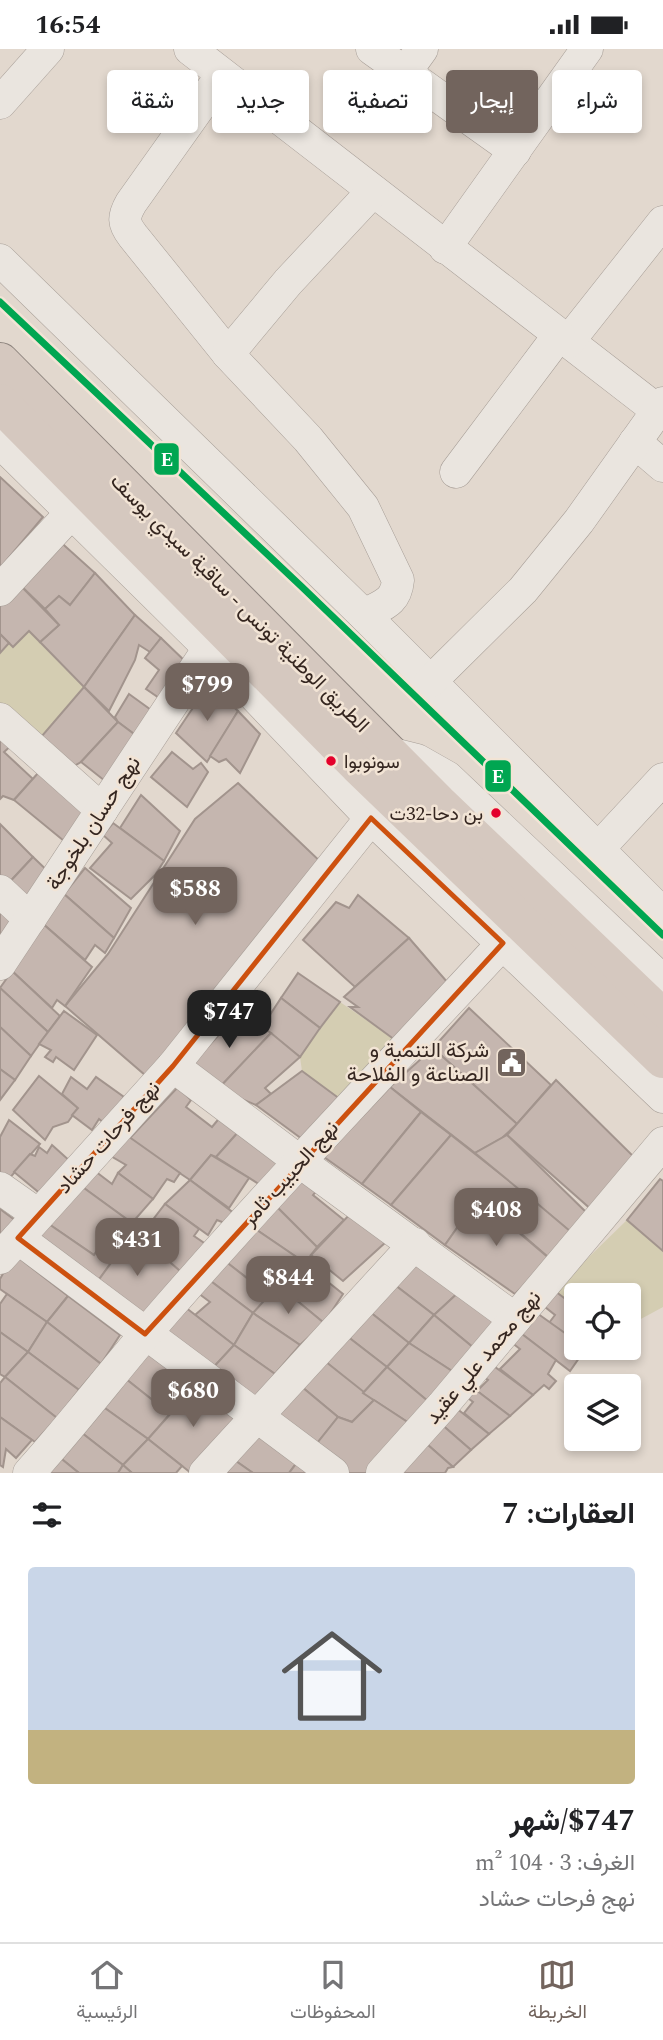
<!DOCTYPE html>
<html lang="ar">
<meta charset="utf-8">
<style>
:root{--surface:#fff;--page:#f6f6f6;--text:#202124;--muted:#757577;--line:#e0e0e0;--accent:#72645d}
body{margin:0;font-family:Spectral,Vazirmatn,serif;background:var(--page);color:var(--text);direction:rtl;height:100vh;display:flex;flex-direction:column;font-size:26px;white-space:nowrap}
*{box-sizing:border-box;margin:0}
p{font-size:23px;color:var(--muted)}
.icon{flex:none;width:38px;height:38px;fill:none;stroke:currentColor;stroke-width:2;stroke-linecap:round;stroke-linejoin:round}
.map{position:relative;height:1424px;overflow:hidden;direction:ltr}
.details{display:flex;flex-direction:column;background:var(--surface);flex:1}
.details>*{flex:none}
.banner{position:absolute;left:21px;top:21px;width:621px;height:63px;direction:rtl;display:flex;gap:14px}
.tools{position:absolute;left:564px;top:1234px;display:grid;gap:14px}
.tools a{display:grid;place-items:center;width:77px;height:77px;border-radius:7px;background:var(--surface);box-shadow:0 4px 10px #0003;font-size:35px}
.price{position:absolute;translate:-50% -60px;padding:0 16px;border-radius:14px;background:var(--accent);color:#fff;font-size:23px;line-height:46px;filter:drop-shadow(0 2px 4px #0008)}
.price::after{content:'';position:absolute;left:50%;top:42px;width:21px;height:16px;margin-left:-10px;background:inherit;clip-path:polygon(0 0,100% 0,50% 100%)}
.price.active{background:#222;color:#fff}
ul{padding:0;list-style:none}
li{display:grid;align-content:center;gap:14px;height:371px;padding:0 28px}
li span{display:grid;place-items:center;height:217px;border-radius:7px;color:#555}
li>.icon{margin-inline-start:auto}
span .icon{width:126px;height:126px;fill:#fffc;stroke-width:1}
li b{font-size:30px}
h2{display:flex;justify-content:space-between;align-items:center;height:84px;padding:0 28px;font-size:30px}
.pill{padding:0 24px;border-radius:7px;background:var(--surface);box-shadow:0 4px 10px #0003;font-size:24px;line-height:63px}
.pill.active{background:var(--accent);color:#fff}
.status{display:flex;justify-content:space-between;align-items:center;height:49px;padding:0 35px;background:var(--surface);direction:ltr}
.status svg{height:19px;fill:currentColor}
.dock{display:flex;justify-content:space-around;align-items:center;height:98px;border-top:2px solid var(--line);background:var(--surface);font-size:19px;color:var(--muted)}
.dock a{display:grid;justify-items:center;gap:4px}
.dock .active{color:var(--accent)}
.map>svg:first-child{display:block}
.green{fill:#d4cdb2}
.building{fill:#c5b6af;stroke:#a2948d;stroke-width:2}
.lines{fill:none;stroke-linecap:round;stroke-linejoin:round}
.minor-casing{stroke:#a79e97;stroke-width:33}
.highway-casing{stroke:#8d847e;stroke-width:40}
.minor{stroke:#eae5df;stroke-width:32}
.highway{stroke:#d5c8bf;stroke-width:38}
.rail-1-casing{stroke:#f2e4d5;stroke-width:12}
.rail-1{stroke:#00a651;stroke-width:7}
.marked{fill:none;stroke:#cd510f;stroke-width:5;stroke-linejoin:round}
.bus-dot{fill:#e4002b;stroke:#f2e4d5;stroke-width:2.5}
.labels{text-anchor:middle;stroke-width:5;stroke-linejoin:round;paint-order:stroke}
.bus-label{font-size:19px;fill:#352620;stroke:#f2e4d5;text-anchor:start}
.street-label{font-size:21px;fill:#352620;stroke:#f2e4d5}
.poi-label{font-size:21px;fill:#352620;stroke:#f2e4d5;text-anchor:end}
.line-badge{stroke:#f2e4d5;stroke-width:2.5}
.badge-label{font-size:19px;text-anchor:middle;font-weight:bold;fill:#fff}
</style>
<div class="status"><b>16:54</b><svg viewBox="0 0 49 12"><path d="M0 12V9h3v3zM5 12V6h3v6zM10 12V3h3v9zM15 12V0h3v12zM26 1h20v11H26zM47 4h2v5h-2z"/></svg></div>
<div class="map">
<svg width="663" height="1424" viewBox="0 0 663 1424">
<rect width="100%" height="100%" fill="#e2d8ce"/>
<g class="green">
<polygon points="29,582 84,638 35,695 0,661 0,604 9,594 13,597"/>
<polygon points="340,953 394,990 344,1053 302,1022 300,1008"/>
<polygon points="627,1171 663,1202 663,1258 628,1277 628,1246 576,1246 576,1258 554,1242"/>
</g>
<g class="building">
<polygon points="0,428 43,468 0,519"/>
<polygon points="56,489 95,524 70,556 59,547 45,560 17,533"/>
<polygon points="95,524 135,566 84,638 40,593 59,576 45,560 59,547 70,556"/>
<polygon points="17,533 59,576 40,593 29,582 13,598 0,585 0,551"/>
<polygon points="135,566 161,589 150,603 139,596 135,611 109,662 84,638"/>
<polygon points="0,585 9,594 0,604"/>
<polygon points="161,589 190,617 168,655 146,640 159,621 145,609"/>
<polygon points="209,635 238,662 207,713 176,684"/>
<polygon points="84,638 118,673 81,713 69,720 35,695"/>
<polygon points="129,645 158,666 142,691 118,673 115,668"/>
<polygon points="238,662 260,685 240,724 226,710 219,713 210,707"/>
<polygon points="118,673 142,691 105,732 81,713"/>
<polygon points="0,688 13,695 4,703 33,730 14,751 3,747 0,750"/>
<polygon points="172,703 193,720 201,714 208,723 187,758 151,728"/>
<polygon points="39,723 92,770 75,801 14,751"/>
<polygon points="238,734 326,818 145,1026 65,957 108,905 195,770"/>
<polygon points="141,746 180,782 164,812 120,779"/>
<polygon points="113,774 164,812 155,826 131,850 90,819 112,794 103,786"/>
<polygon points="0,775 33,808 5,838 0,833"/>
<polygon points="33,808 55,829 31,860 5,838"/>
<polygon points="85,819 131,859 114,889 64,845"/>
<polygon points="64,845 114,889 105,904 95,896 85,911 42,874"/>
<polygon points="358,846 409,889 355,938 303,891 336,853 349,859"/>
<polygon points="0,858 21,880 0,894"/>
<polygon points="42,874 92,918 65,957 57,951 52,959 12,922"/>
<polygon points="409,889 448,934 395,991 350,958 358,958 344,948"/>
<polygon points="12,922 60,967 48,983 0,939"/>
<polygon points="298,924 340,953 320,979 281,949"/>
<polygon points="0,939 48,983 31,1007 0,978"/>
<polygon points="281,949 320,979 300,1008 262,978"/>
<polygon points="469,959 551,1036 517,1075 433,999"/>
<polygon points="64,962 97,986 74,1021 56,1008 53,1013 45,1008 51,1001 39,995"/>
<polygon points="239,964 271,984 218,1040 189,1018"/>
<polygon points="0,978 31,1007 15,1031 0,1020"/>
<polygon points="271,984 300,1008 265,1039 271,1045 256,1056 218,1040"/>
<polygon points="433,999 517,1075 502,1089 475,1104 390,1038"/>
<polygon points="0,1020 15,1031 0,1051"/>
<polygon points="302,1022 344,1053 302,1090 256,1056"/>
<polygon points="39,1027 78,1059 68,1073 53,1078 45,1091 13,1061"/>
<polygon points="71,1028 87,1040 96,1028 124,1048 104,1074 99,1070 92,1081 72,1066 78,1059 62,1045"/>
<polygon points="556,1031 637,1111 593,1162 507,1086"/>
<polygon points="178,1038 191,1051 186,1058 212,1078 222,1066 240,1081 216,1108 211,1106 190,1131 129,1090"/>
<polygon points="390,1038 421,1063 362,1135 324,1108"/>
<polygon points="421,1063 451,1086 391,1156 362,1135"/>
<polygon points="9,1071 40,1095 7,1132 0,1127 0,1088"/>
<polygon points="240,1081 285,1117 265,1139 216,1108"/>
<polygon points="125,1085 180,1124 174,1133 167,1130 153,1150 118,1124 126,1116 109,1106"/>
<polygon points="451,1086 526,1145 497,1164 478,1149 445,1196 391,1156"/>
<polygon points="507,1086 590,1167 577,1188 475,1104"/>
<polygon points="52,1096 71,1113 42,1146 14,1123 30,1105 35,1107 39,1098 47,1104"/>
<polygon points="211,1106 249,1129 229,1159 190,1131"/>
<polygon points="91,1119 112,1135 118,1124 153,1150 132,1174 77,1134"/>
<polygon points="301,1126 319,1139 313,1146 344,1171 317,1198 274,1155"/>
<polygon points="660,1130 663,1132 663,1202 627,1171"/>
<polygon points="190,1131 235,1165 227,1175 217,1171 208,1186 165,1155"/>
<polygon points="77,1134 132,1174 111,1202 104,1192 94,1206 43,1171"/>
<polygon points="526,1145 577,1188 555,1214 502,1168"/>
<polygon points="478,1149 550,1210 515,1245 445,1196"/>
<polygon points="165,1155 199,1180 194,1187 210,1198 187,1229 156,1201 166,1192 148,1177"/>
<polygon points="274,1155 317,1198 305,1214 254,1179"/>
<polygon points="0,1160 16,1172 0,1192"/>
<polygon points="351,1164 387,1192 343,1232 311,1206"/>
<polygon points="43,1171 94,1206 104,1192 116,1207 95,1236 32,1187"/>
<polygon points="254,1179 298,1209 270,1247 225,1212"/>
<polygon points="132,1185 156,1201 180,1222 141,1274 95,1236"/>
<polygon points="14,1205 68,1247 47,1273 0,1240 0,1230"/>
<polygon points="298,1209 343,1245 324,1274 278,1236"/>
<polygon points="413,1209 461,1241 434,1266 391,1233"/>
<polygon points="225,1212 270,1247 253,1264 208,1230"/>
<polygon points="208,1230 253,1264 234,1296 195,1266 210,1253 198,1244"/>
<polygon points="391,1233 434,1266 409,1294 365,1259"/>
<polygon points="278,1236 324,1274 300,1296 253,1264"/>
<polygon points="551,1239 576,1258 576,1292 549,1274 555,1266 540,1254"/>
<polygon points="461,1241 496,1269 475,1300 434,1266"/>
<polygon points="7,1245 47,1273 28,1303 0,1283 0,1255"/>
<polygon points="68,1247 120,1286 101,1315 47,1273"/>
<polygon points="185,1258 234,1296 210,1322 163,1284"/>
<polygon points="365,1259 409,1294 387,1318 343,1284"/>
<polygon points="534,1262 576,1292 576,1298 586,1299 570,1322 518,1282"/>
<polygon points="253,1264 300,1296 275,1325 234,1296"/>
<polygon points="434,1266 475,1300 455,1324 409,1294"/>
<polygon points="47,1273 101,1315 79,1341 28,1303"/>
<polygon points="518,1282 556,1311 548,1325 556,1332 549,1340 544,1336 533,1346 500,1320 520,1300 511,1293"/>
<polygon points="0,1283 28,1303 5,1328 0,1325"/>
<polygon points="343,1284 387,1318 363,1344 321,1309"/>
<polygon points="409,1294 455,1324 429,1353 387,1318"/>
<polygon points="234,1296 275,1325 255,1352 210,1322"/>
<polygon points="585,1298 601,1298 595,1305"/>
<polygon points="28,1303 79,1341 57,1369 5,1328"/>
<polygon points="146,1303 194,1338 170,1365 126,1330"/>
<polygon points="321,1309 374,1351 352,1373 338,1368 296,1333"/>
<polygon points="491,1315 533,1346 510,1367 477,1342 488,1331 481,1326"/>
<polygon points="387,1318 429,1353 409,1374 363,1344"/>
<polygon points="5,1328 57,1369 35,1393 0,1368 0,1334"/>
<polygon points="126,1330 170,1365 148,1390 102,1357"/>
<polygon points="296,1333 338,1368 314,1398 272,1364"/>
<polygon points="196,1336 237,1371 191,1424 148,1390"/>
<polygon points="472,1338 510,1367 489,1385 464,1364 473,1353 464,1346"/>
<polygon points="374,1351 409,1374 374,1424 348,1424 314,1398 338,1368 352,1373"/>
<polygon points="451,1355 489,1385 471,1401 440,1374"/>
<polygon points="102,1357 148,1390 123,1416 82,1384"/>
<polygon points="0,1368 32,1391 16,1409 6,1400 3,1418 0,1416"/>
<polygon points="440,1374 471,1401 453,1418 420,1389"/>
<polygon points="257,1382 297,1413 289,1424 253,1424 233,1410"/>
<polygon points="82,1384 123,1416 118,1424 79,1424 58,1407"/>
<polygon points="420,1389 453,1418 448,1419 445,1424 403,1424"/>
<polygon points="148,1390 182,1417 176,1424 132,1424 123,1416"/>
<polygon points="58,1407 79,1424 41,1424"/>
<polygon points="233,1410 253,1424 221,1424"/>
<polygon points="299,1411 315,1424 289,1424"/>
<polygon points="123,1416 132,1424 118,1424"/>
</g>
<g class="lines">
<defs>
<g id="minor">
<polyline points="190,0 657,361"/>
<polyline points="372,0 515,102"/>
<polyline points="404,25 422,0"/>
<path d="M222,26L131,154C123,168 123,174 133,187L228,305L308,390L363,458L398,531C396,554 382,556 364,566"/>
<polyline points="0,54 48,0"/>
<polyline points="445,199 587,0"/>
<polyline points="0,211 364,566 663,865"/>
<polyline points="568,293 663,173"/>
<polyline points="228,305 288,233 373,142"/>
<polyline points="0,393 209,599 371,769 663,1048"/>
<polyline points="635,393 663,417"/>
<polyline points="456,423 559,286"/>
<polyline points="0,541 72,463"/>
<polyline points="430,633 523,541 579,472 663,354"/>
<polyline points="0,670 102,761"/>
<polyline points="389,704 417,711 447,728 663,932"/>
<polyline points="598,800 663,730"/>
<polyline points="0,842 30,870"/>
<polyline points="0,915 209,599"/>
<polyline points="173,1017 299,1112 515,1270"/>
<polyline points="0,1139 37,1165"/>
<polyline points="18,1189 333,1424"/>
<polyline points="0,1209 173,1017 371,769"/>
<path d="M29,1424C77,1371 119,1315 166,1261C275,1136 390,1016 503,894"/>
<polyline points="205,1424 415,1195"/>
<polyline points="382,1424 442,1357 663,1094"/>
</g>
<g id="highway">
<polyline points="0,313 438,754 663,969"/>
<polyline points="0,354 358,716 663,1010"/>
</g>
</defs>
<use href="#minor" class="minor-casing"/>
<use href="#highway" class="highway-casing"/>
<use href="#minor" class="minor"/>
<use href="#highway" class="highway"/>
<defs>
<polyline id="rail-1" points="0,253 302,538 663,886"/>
</defs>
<use href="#rail-1" class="rail-1-casing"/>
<use href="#rail-1" class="rail-1"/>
</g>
<path class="marked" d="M371,769L503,894L145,1285L18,1189L173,1017Z"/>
<defs>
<symbol id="civic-square" viewBox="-11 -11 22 22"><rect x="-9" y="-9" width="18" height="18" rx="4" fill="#72645d" stroke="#f2e4d5"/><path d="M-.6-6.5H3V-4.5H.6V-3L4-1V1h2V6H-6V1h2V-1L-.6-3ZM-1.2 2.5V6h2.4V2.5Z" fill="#fff"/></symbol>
</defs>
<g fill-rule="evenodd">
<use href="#civic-square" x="494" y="996" width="35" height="35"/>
</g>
<g class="bus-dot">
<circle cx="331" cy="712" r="6"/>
<circle cx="496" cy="764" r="6"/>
</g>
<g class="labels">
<g class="bus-label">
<text x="344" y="719">سونوبوا</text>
<text x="483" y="771" text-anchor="end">بن دحا-32ت</text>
</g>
<g class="street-label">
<text transform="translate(240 554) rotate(45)" y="7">الطريق الوطنية تونس - ساقية سيدي يوسف</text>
<text transform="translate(93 774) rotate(-57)" y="7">نهج حسان بلخوجة</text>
<text transform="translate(108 1088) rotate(-48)" y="7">نهج فرحات حشاد</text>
<text transform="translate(290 1124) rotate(-48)" y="7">نهج الحبيب ثامر</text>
<text transform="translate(483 1308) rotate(-50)" y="7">نهج محمد علي عقيد</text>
</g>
<g class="poi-label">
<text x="489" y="1008">شركة التنمية و<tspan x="489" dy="24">الصناعة و الفلاحة</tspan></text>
</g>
</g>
<g class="line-badge">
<rect x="153" y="393" width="27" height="34" rx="7" fill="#00a651"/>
<rect x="484" y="710" width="28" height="34" rx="7" fill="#00a651"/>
</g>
<g class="badge-label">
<text x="167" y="417">E</text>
<text x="498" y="734">E</text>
</g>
</svg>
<div class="tools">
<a><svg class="icon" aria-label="locate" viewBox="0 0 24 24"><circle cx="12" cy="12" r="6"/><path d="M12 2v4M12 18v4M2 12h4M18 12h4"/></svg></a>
<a><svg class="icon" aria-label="layers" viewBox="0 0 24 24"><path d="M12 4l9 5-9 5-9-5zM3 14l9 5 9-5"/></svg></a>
</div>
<b class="price" style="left:207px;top:674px">$799</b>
<b class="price" style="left:195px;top:878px">$588</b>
<b class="price active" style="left:229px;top:1001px">$747</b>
<b class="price" style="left:496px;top:1199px">$408</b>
<b class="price" style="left:137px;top:1229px">$431</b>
<b class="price" style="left:288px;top:1267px">$844</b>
<b class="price" style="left:193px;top:1380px">$680</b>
<div class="banner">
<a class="pill">شراء</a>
<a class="pill active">إيجار</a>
<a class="pill">تصفية</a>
<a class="pill">جديد</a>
<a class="pill">شقة</a>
</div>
</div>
<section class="details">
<h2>العقارات: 7<svg class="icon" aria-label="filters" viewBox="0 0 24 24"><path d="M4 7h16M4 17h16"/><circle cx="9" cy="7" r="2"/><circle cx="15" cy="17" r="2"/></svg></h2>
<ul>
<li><span style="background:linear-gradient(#c9d6e8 75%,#c2b280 0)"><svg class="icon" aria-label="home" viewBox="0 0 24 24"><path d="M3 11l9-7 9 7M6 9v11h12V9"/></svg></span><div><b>$747/شهر</b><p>الغرف: 3 · 104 m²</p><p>نهج فرحات حشاد</p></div></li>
</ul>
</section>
<nav class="dock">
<a class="active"><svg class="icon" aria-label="map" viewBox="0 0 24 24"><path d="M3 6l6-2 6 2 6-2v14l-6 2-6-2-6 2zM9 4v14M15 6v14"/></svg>الخريطة</a>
<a><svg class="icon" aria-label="saved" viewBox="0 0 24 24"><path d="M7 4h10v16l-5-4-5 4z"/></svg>المحفوظات</a>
<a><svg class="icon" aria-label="home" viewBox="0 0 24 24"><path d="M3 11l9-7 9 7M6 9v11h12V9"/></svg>الرئيسية</a>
</nav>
